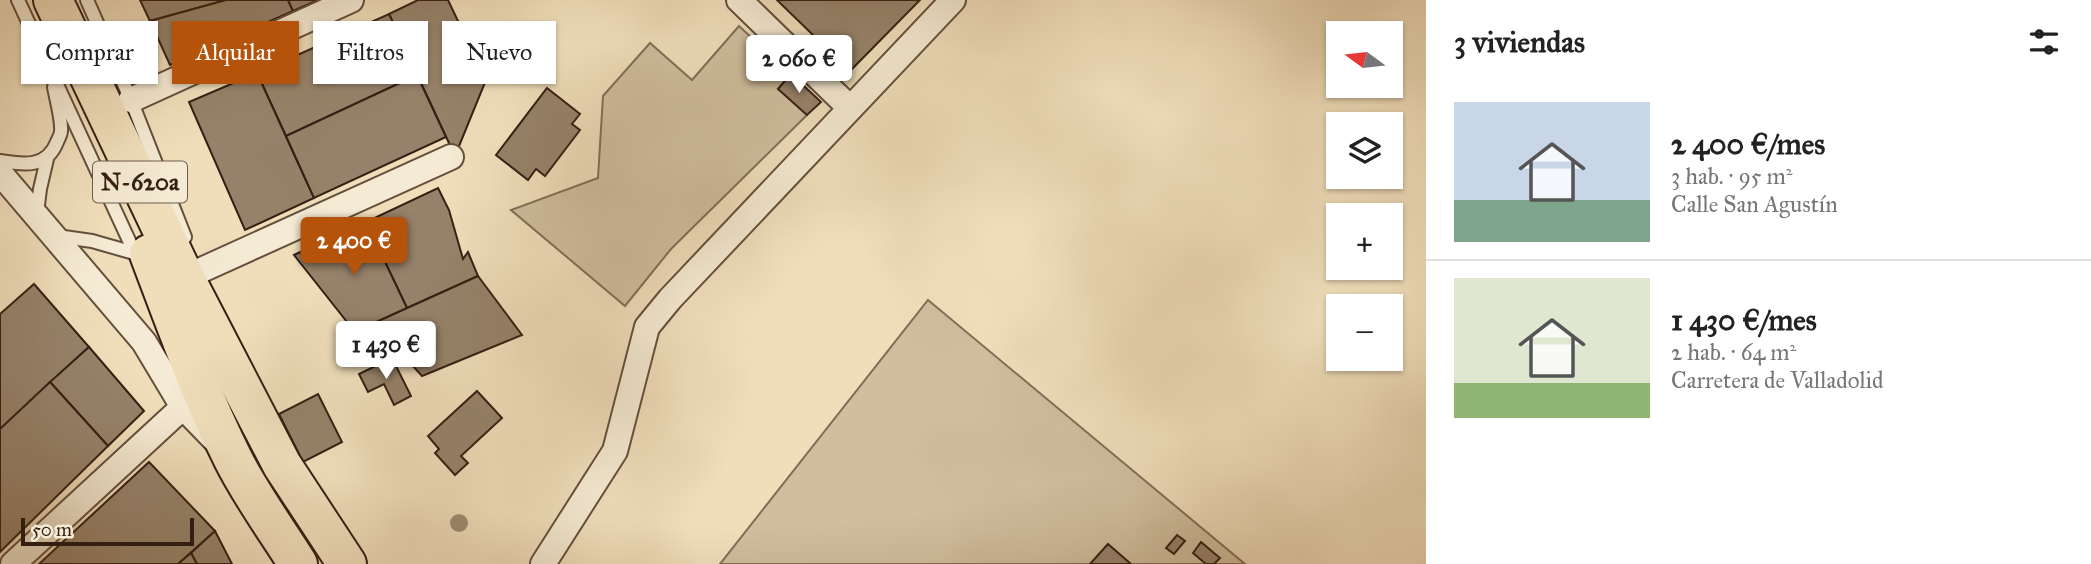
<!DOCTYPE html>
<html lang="es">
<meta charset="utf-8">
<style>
:root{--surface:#fff;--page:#f6f6f6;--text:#222;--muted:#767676;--line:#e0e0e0;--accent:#b45309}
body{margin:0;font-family:"IM FELL Great Primer",serif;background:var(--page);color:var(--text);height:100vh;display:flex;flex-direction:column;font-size:26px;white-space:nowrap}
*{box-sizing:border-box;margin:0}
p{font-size:23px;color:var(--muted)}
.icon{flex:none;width:38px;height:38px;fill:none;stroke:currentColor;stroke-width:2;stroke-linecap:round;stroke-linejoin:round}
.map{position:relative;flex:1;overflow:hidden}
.drawer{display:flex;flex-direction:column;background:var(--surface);width:665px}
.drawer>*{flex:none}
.hud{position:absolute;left:21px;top:21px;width:665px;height:63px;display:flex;gap:14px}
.needle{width:46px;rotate:285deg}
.buttons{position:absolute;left:1326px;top:21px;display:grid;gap:14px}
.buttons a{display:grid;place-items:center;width:77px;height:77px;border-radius:0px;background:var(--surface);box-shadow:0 2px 5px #0004;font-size:35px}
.scale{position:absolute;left:21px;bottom:18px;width:173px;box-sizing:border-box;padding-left:7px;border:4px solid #351f13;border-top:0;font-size:19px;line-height:24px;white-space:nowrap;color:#351f13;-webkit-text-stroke:5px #f5ead3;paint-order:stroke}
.price{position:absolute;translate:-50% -60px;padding:0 16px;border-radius:7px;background:#fff;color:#222;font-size:23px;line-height:46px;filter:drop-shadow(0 2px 4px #0008)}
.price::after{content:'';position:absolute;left:50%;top:42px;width:21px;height:16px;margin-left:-10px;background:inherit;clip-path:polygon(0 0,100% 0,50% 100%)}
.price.current{background:var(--accent);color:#fff}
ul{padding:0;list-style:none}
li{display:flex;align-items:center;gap:21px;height:175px;padding:0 28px}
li+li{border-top:2px solid var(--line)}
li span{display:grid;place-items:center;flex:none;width:196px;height:140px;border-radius:0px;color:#555}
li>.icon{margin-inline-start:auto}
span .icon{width:84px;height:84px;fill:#fffc;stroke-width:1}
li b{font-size:30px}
h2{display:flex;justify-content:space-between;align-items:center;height:84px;padding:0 28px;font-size:30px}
.pill{padding:0 24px;border-radius:0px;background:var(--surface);box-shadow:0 2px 5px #0004;font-size:24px;line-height:63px}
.pill.current{background:var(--accent);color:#fff}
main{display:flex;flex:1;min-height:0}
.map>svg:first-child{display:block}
.green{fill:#d0be9e;stroke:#826e58;stroke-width:2}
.building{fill:#96826a;stroke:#351f13;stroke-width:2}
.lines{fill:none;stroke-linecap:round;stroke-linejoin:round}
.lane-casing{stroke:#644f3d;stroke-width:16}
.street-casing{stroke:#644f3d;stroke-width:28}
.highway-casing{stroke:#351f13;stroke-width:42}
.lane{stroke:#f5ead3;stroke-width:12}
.street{stroke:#f5ead3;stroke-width:24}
.highway{stroke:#f0debb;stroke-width:38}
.tree{fill:#9f8b72}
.labels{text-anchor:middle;stroke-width:5;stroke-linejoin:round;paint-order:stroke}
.shield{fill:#f5ead3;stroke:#6f5c4d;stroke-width:2}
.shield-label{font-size:24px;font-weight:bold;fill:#351f13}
</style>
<main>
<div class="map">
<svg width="1426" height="564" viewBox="0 0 1426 564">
<rect width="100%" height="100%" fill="#f0debb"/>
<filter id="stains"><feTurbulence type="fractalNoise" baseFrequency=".00286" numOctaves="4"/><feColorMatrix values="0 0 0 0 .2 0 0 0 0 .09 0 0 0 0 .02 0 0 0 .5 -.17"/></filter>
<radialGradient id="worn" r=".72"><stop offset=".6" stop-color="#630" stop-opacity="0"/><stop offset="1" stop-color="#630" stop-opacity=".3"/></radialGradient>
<g class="green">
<polygon points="739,26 791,74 778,89 807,115 671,249 625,306 511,210 598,178 603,96 650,43 692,80"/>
<polygon points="928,300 1245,564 720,564"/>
</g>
<g class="building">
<polygon points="140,0 226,0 150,21"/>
<polygon points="226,0 288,0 293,11 170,65 150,21"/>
<polygon points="288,0 318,0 293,11"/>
<polygon points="418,0 448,0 486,80 455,156 389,14"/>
<polygon points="777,0 920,0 850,71"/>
<polygon points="389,14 417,75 286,136 257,73"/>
<polygon points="257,73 314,198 245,230 189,102"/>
<polygon points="791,74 821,102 807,115 778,89"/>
<polygon points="417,75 446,137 314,198 286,136"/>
<polygon points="547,88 580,114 572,124 580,130 545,176 536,169 528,180 496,155"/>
<polygon points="438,188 449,210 463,259 468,252 478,276 407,308 366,222"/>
<polygon points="366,222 407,308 355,332 294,255"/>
<polygon points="478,276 522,335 422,376 374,323"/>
<polygon points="34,284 89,347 0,429 0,314"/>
<polygon points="89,347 144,411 108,446 50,382"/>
<polygon points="392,358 411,396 394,405 384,384 368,392 359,374"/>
<polygon points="50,382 108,446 0,552 0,429"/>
<polygon points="477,391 502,418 461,456 468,463 455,475 435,453 439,449 428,436"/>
<polygon points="318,394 342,442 303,462 279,414"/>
<polygon points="149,462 215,531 178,564 39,564"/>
<polygon points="215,531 232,564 197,564 191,553"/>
<polygon points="1177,535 1185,541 1174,554 1166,548"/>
<polygon points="1201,542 1220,558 1214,564 1206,564 1193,553"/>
<polygon points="1108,544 1131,564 1090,564"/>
<polygon points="191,553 197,564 178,564"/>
</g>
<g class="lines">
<defs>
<g id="lane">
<polyline points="18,0 138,260"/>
<polyline points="87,0 131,100 185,237"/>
<path d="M0,161C24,165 47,168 57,142C58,140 61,133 61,131C62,119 56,99 54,87"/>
<polyline points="37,213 40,189 47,159"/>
<polyline points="57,236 92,241 134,253"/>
</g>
<g id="street">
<polyline points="739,0 850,108"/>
<polyline points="131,100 351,0"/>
<polyline points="0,173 144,342 183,407 214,439"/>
<polyline points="197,272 451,157"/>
<polyline points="13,564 183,407"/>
<polyline points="543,564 615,451 647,327 670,299 953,0"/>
</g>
<g id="highway">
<polyline points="53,0 184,276 282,465 347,564"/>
<path d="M149,254C175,323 200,393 233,459C251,495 276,529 298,564"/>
</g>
</defs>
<use href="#lane" class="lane-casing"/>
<use href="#street" class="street-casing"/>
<use href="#highway" class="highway-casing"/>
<use href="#lane" class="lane"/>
<use href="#street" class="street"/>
<use href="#highway" class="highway"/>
</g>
<circle class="tree" cx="459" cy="523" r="9"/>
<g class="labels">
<rect class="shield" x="93" y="161.5" width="94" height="41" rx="5"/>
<g class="shield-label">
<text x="140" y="190">N-620a</text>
</g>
</g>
<rect width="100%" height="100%" filter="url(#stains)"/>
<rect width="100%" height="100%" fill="url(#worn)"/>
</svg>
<div class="buttons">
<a><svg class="needle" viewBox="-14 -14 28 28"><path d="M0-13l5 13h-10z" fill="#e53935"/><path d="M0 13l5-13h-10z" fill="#767676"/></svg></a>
<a><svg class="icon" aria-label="layers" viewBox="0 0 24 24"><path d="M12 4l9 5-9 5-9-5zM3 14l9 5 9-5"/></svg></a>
<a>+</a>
<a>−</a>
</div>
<div class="scale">50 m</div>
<b class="price" style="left:799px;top:95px">2 060 €</b>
<b class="price current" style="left:354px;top:277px">2 400 €</b>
<b class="price" style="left:386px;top:381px">1 430 €</b>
<div class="hud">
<a class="pill">Comprar</a>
<a class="pill current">Alquilar</a>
<a class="pill">Filtros</a>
<a class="pill">Nuevo</a>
</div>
</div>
<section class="drawer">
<h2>3 viviendas<svg class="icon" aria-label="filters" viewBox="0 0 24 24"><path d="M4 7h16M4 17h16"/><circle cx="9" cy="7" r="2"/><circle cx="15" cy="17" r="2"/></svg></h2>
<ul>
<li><span style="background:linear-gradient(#c9d6e8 70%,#7fa58c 0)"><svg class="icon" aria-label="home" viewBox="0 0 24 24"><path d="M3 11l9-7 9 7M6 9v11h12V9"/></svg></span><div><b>2 400 €/mes</b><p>3 hab. · 95 m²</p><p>Calle San Agustín</p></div></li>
<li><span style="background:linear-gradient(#dfe7d0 75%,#8fb573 0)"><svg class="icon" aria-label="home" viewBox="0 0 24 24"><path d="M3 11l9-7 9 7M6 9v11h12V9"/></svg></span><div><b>1 430 €/mes</b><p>2 hab. · 64 m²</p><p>Carretera de Valladolid</p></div></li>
</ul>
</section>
</main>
